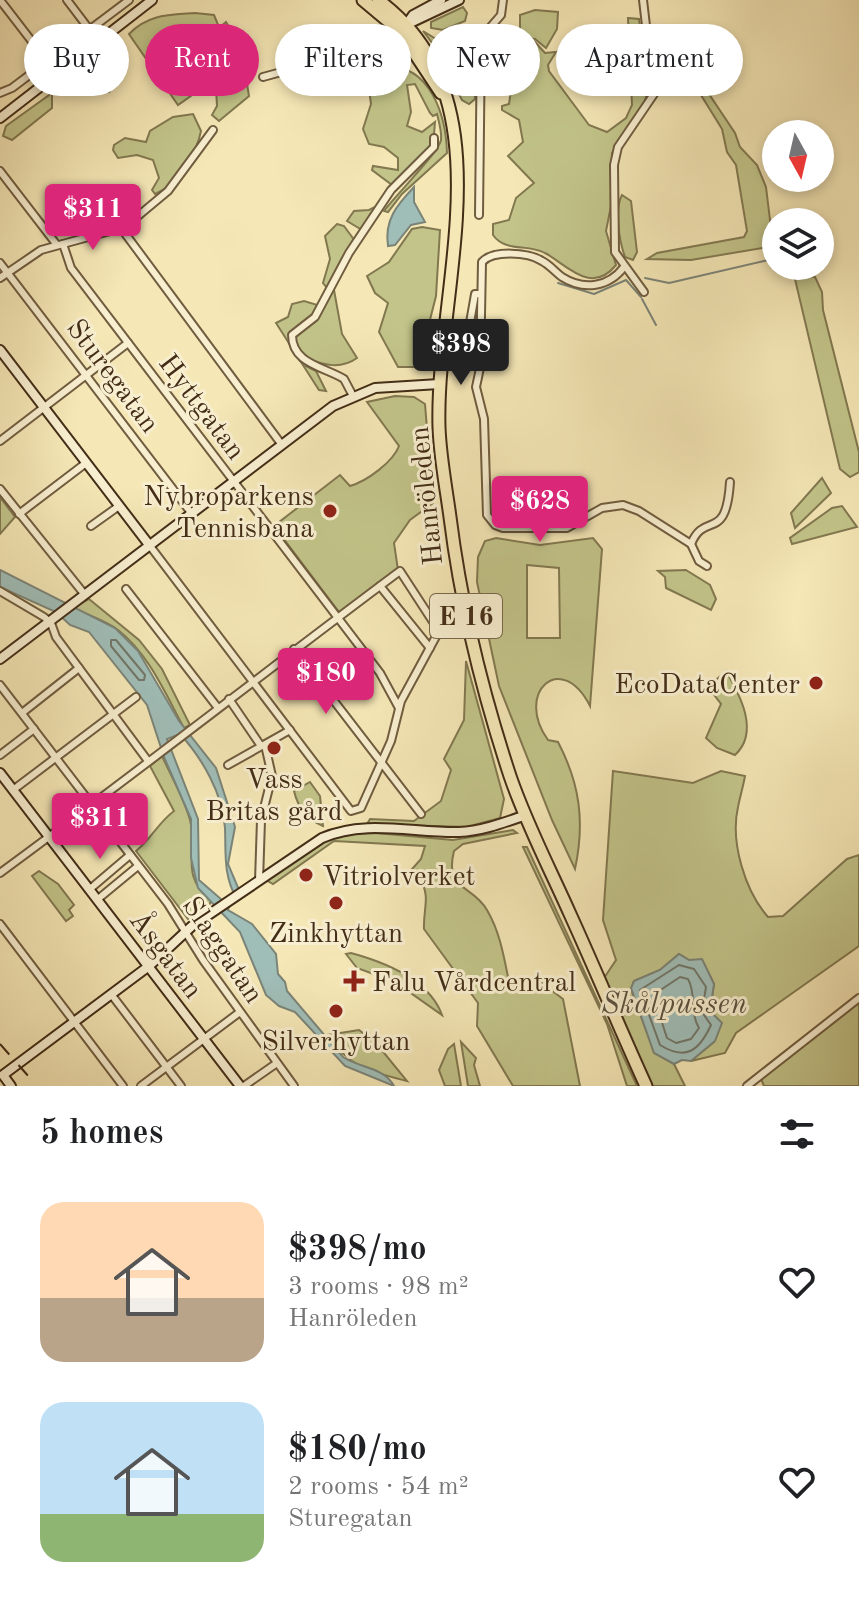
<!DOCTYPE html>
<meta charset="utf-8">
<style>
:root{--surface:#fff;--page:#f6f6f6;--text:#202124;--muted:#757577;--accent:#db2777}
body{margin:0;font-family:"Old Standard TT",serif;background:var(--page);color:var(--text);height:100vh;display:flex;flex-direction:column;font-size:30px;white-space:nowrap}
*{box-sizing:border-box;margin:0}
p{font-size:26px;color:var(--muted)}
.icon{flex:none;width:44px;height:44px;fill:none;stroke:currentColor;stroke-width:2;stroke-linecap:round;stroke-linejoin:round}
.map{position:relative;height:1086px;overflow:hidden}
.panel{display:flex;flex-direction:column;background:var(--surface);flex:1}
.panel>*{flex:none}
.guide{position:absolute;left:24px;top:24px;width:812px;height:72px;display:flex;gap:16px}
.needle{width:52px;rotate:172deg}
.fabs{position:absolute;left:762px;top:120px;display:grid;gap:16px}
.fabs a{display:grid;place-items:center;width:72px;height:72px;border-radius:50%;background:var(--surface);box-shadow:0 4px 12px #0003;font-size:40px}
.price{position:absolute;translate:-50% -68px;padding:0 18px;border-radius:8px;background:var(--accent);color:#fff;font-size:26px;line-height:52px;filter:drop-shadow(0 2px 4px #0008)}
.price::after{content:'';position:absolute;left:50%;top:48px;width:24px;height:18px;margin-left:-12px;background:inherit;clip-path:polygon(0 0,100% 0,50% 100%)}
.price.current{background:#222;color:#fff}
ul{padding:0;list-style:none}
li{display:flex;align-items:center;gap:24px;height:200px;padding:0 40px}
li span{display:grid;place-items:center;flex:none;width:224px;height:160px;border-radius:24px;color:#555}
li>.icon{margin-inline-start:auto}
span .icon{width:96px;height:96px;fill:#fffc;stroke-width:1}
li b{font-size:34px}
h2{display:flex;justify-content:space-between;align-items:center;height:96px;padding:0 40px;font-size:34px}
.tag{padding:0 28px;border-radius:36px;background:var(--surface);box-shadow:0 4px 12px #0003;font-size:28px;line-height:72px}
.tag.current{background:var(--accent);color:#fff}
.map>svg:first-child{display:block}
.green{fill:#c2c489;stroke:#827850;stroke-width:2;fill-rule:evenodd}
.water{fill:#a0beb8;stroke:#7b8478;stroke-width:2}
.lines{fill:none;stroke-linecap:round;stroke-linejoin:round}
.shore{stroke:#727668;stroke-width:2}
.stream{stroke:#7b8478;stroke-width:2}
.street-casing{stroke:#705c3f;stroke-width:10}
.secondary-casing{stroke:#432d17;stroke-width:12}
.highway-casing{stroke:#432d17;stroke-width:15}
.street{stroke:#f8efd0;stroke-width:6}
.secondary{stroke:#f8efd0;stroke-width:8}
.highway{stroke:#f5e7b6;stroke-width:11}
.rail{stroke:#432d17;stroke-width:2;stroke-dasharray:14 14;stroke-linecap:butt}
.poi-dot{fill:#8f2418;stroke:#f8efd0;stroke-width:3}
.labels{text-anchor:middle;stroke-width:6;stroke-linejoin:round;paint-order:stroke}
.shield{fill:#f8efd0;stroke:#79674e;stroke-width:2}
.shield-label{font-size:26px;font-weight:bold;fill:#432d17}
.street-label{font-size:28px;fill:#432d17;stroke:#f8efd0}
.poi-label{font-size:28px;fill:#432d17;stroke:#f8efd0}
.water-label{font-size:30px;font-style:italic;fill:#5a513f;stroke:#f8efd0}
</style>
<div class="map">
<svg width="859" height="1086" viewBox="0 0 859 1086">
<rect width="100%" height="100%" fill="#f5e7b6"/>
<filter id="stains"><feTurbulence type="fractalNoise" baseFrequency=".0025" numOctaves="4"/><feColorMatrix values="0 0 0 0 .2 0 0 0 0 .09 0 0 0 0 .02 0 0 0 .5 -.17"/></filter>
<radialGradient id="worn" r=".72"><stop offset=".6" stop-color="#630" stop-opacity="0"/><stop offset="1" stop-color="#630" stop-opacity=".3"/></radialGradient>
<g class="green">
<polygon points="463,7 467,13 465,21 443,30 431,28 431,22"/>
<polygon points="535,10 558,12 557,29 546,48 535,39 520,38 520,15"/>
<path d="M195,13L214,15L226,44L220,27L226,22L240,45L242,61L232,64L228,58L226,71L178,105L129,34C148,14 169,15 195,13Z"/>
<path d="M628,18L639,19L649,84L644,105L612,153L611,206L606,231L616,265C591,296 566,264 545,253C527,243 506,253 493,235V224L509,220L516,198L534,183L508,156L523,142L519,120L502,110V106L509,104L511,90L534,75L532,65L521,55V45L534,41L545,53L556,52L548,65L549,71L589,125L607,132L626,118L632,105Z"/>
<polygon points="658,29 692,58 705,88 735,133 740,147 757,165 766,187 771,228 776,236 774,246 691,260 647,259 657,253 744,237 747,231 736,165 727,152 722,129 696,87 686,59 665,60 656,55 653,35"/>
<polygon points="423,31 436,39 461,31 465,34 433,44"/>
<polygon points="467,40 474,44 475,99 469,104 462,100 437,53 438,49"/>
<polygon points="95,65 107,69 113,86 109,92 79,93 76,78 80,72 93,75"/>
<polygon points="244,65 249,96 219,121 212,115 217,106 216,88"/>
<path d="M387,66C431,66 446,116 447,153L402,194L388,212L384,211C395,196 439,152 441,140C442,132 439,122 437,114L433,116L430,113L415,84L407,85L411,112L407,126L422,132L435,122L433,146L392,185L372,170L373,166L398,170V158L384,147L369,144L363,129L371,104L369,89L382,74L381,69Z"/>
<polygon points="52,93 52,108 12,140 3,136 6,126"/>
<path d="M193,114L201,131C197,153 176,186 155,194L152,190L159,178L153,160L137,155L118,158L113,150L114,145L125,138L146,142L150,131L173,117Z"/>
<path d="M622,195L631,201L637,252L633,260L625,257C619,240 614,210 622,195Z"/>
<polygon points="377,206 362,230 347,221 354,211 369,210"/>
<polygon points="337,224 344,226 355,241 327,288 323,283 330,259 325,236"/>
<polygon points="422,227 440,230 436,296 419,363 415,367 398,367 379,332 388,303 375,293 367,276 389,262 412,229"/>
<polygon points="794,275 815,277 822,292 823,310 859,452 859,472 850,477 840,469"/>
<path d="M334,290L342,334L357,358C342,369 323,366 308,358L306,366L316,371L326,391L319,390L276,323L288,317L292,304L304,301L317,305Z"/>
<path d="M395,396L414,397L425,404L433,503L410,520L394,543L398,570L339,612L274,526L340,475L350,486C367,481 393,462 399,446L367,402Z"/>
<polygon points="822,478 831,493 795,528 791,513"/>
<polygon points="0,497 15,517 0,534"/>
<polygon points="842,506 857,527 792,544 790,538 832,508"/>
<path d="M496,538L540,545L593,538L602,549L590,706C561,649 514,693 548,740L558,742C580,784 585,822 575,869L552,820L499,686L477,582L478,557L485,541ZM527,565L559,568L560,638H527Z"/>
<polygon points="686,570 710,585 716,599 711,610 666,588 665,577 658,571"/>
<path d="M89,599L139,640L162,669L190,725L184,728C166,695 149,654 118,630C105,620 87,615 73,608Z"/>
<polygon points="466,661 504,799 500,818 467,827 367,824 370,819 414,821 441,801 451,770 444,759 464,720"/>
<path d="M726,671C740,695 760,732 735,755L717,748L706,738L721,704L708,687Z"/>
<path d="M162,756C171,776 184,798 190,820C198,853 179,874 211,901L207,910L188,919L136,851C151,839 158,823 174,811L150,766Z"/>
<path d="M613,771L693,783L721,771L745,776C743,787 740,797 738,807C730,842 745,891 768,917L783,916L847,859L859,855V946L736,1033L725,1053L691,1061L714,1042L721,1023L710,1011L714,984L702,960H689L679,954L660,970L634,981L631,989L654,1052L674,1064L685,1086H649L602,981L616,960L603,920Z"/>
<path d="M310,782L320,796L323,826C308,820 298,808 294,791Z"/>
<path d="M513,830L517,833L463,844L454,851C444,891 472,884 487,910C500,932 504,957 509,982L521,986L542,983L563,999L580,1086H513L477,1026L478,1003L424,929C423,909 431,897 420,879L406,876L421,859L425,846L334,841L273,884L266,880L321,842L346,834L376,833L453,840Z"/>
<polygon points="523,847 527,847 637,1086 627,1086 607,1024"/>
<polygon points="39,871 58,884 74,905 69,910 73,916 66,921 32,876"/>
<path d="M351,953C384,962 429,979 442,1015L395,982L357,968L346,954Z"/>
<polygon points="859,1003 859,1086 764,1086 761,1079"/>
<path d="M359,1030L376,1043L407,1081C371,1072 350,1068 327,1035Z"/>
<polygon points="461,1042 476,1058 474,1065 480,1086 468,1086"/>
<polygon points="454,1044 461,1086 445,1086 439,1070 448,1049"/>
</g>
<g class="water">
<path d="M414,187V202L425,222L411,225L395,245L388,246C384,220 397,205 414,187Z"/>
<path d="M0,570L115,628L138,651L179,721L216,768L235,827L228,864L242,897L237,900C223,874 226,855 225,828C223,794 202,758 180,734L167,739L198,819L199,880L229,906L228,910L252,924L276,954L278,974L285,982L287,991L343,1057C359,1068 384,1067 394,1086L345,1066L295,1012L279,1006L266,995L240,932L198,888L191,858V819L164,757L147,705L89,632L70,625L56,612L0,587Z"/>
<polygon points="679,954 689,960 702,959 714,984 710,1011 722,1023 715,1041 691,1061 682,1060 674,1064 654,1053 631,988 634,981 660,970"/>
</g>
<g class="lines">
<g class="shore">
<polygon points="111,640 116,640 145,675 144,680 139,680 111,646"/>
<path d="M679,965L694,969L706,987L702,1012L711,1025C699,1051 686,1061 660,1045L640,990Z"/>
<path d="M680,977L688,979C697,995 689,1011 699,1028L691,1039L676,1043L667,1038L653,995Z"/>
</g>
<g class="stream">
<polyline points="645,278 669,283 773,259"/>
<polyline points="558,283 594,294 626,280 641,297"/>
<polyline points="642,299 656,325"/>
</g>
<defs>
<g id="street">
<polyline points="0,0 47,61"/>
<polyline points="67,0 89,29"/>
<polyline points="643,0 654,94 618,147 614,165 615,252 644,292"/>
<polyline points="263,77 372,47 400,31"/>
<polyline points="0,93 12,88 129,0"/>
<polyline points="0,171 57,245"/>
<polyline points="479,215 481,38 501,15 503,0"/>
<polyline points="121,228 282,445"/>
<polyline points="63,244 71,268 380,673 399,708"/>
<polyline points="0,263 192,514"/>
<path d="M624,267C609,287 584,291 562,277C555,272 550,265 542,261C528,252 493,250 482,262L480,368L476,387L484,419L487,515L495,525L503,528H567L602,508L623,505L639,511L691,544L699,561L707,566"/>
<polyline points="0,278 41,250 121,228 138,216 168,191 213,130"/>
<polyline points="468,334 475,294 479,294"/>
<path d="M353,396L344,379C325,367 292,364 292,335L315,317L349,253L391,190L434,147V138"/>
<polyline points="0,441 128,343"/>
<polyline points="0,489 85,595"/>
<polyline points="19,514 86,463"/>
<polyline points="91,526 119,506"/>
<path d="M691,544C705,510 726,544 730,482"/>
<polyline points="380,586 430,648"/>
<polyline points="126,589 218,708"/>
<polyline points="0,591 44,617 51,623 56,637 148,761"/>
<polyline points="294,649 421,814"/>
<polyline points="0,685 168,904 203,960 294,1086"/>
<polyline points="229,699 261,746"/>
<polyline points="22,713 79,668"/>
<polyline points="0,755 34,729"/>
<polyline points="228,765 290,730"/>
<polyline points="13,790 136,697"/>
<path d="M0,873C135,774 266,671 400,571L439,631L401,701L391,741L361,808L351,811L150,546"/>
<polyline points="259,881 261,820 272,776 265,745"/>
<polyline points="90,889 130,855"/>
<polyline points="98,899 138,866"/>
<polyline points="0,924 123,1086"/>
<polyline points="111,994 181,1086"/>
<polyline points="141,1086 240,1012"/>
<polyline points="244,1086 277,1063"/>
<polyline points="747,1086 859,998"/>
</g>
<g id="secondary">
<polyline points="406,25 459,0"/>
<polyline points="406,25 413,15 441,0"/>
<polyline points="0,118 152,0"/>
<polyline points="0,350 150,546"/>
<polyline points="0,659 333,406 375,388 439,384"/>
<polyline points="0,773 240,1086"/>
<path d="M11,1086L3,1075L149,966L192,926L322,838C365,819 413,833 459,832C482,831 503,823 526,815"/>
</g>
<g id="highway">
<polyline points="363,0 400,31 441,93"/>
<path d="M378,0C512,98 435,288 439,427C440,457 446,487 450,517C461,605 482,691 510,776C526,823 550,869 570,914C596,971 620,1029 646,1086"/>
</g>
</defs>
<use href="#street" class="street-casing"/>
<use href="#secondary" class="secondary-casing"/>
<use href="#highway" class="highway-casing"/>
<use href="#street" class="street"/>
<use href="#secondary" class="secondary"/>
<use href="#highway" class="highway"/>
<polyline class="rail" points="0,1044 37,1086"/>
</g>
<g class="poi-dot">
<circle cx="330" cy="511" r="8"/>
<circle cx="816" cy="683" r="8"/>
<circle cx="274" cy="748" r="8"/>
<circle cx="306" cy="875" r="8"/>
<circle cx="336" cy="903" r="8"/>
<path d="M350 969h8v8h8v8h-8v8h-8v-8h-8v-8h8z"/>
<circle cx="336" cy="1011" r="8"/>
</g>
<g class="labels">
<rect class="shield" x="430" y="594" width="72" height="44" rx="6"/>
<g class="shield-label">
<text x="466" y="625">E 16</text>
</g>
<g class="street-label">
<text transform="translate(114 375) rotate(53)" y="10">Sturegatan</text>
<text transform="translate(203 406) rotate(53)" y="10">Hyttgatan</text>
<text transform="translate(425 496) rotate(-96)" y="10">Hanröleden</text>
<text transform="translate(224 949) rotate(56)" y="10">Slaggatan</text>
<text transform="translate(167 954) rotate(53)" y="10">Åsgatan</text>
</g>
<g class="poi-label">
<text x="314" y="505" text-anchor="end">Nybroparkens<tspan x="314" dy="32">Tennisbana</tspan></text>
<text x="800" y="693" text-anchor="end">EcoDataCenter</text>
<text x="274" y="788">Vass<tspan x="274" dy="32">Britas gård</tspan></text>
<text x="322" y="885" text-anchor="start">Vitriolverket</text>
<text x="336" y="942">Zinkhyttan</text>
<text x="372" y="991" text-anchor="start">Falu Vårdcentral</text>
<text x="336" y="1050">Silverhyttan</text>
</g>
<g class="water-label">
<text x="674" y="1013">Skålpussen</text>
</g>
</g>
<rect width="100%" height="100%" filter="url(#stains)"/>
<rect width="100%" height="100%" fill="url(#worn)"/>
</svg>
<div class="fabs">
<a><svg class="needle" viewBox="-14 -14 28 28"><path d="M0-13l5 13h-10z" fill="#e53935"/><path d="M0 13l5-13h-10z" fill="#757577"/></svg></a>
<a><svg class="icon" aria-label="layers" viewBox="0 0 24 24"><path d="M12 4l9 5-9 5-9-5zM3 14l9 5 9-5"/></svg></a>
</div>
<b class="price" style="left:93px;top:252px">$311</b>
<b class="price current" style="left:461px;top:387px">$398</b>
<b class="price" style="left:540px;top:544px">$628</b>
<b class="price" style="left:326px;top:716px">$180</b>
<b class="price" style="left:100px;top:861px">$311</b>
<div class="guide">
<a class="tag">Buy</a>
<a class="tag current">Rent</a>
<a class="tag">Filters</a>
<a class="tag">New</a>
<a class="tag">Apartment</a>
</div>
</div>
<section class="panel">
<h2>5 homes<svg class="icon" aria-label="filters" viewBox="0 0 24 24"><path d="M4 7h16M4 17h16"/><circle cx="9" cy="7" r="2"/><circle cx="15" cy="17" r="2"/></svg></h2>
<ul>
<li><span style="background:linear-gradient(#ffd9b3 60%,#b9a48a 0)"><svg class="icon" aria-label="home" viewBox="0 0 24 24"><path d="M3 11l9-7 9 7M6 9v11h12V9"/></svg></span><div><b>$398/mo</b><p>3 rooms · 98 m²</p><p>Hanröleden</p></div><svg class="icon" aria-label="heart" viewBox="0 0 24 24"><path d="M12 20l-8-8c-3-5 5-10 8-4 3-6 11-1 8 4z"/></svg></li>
<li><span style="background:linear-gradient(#bfe0f5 70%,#8fb573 0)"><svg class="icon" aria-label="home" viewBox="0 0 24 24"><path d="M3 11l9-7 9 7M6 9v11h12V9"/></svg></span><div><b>$180/mo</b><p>2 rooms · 54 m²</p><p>Sturegatan</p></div><svg class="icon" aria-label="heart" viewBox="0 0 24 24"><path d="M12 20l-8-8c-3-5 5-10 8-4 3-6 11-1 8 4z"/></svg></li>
</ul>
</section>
